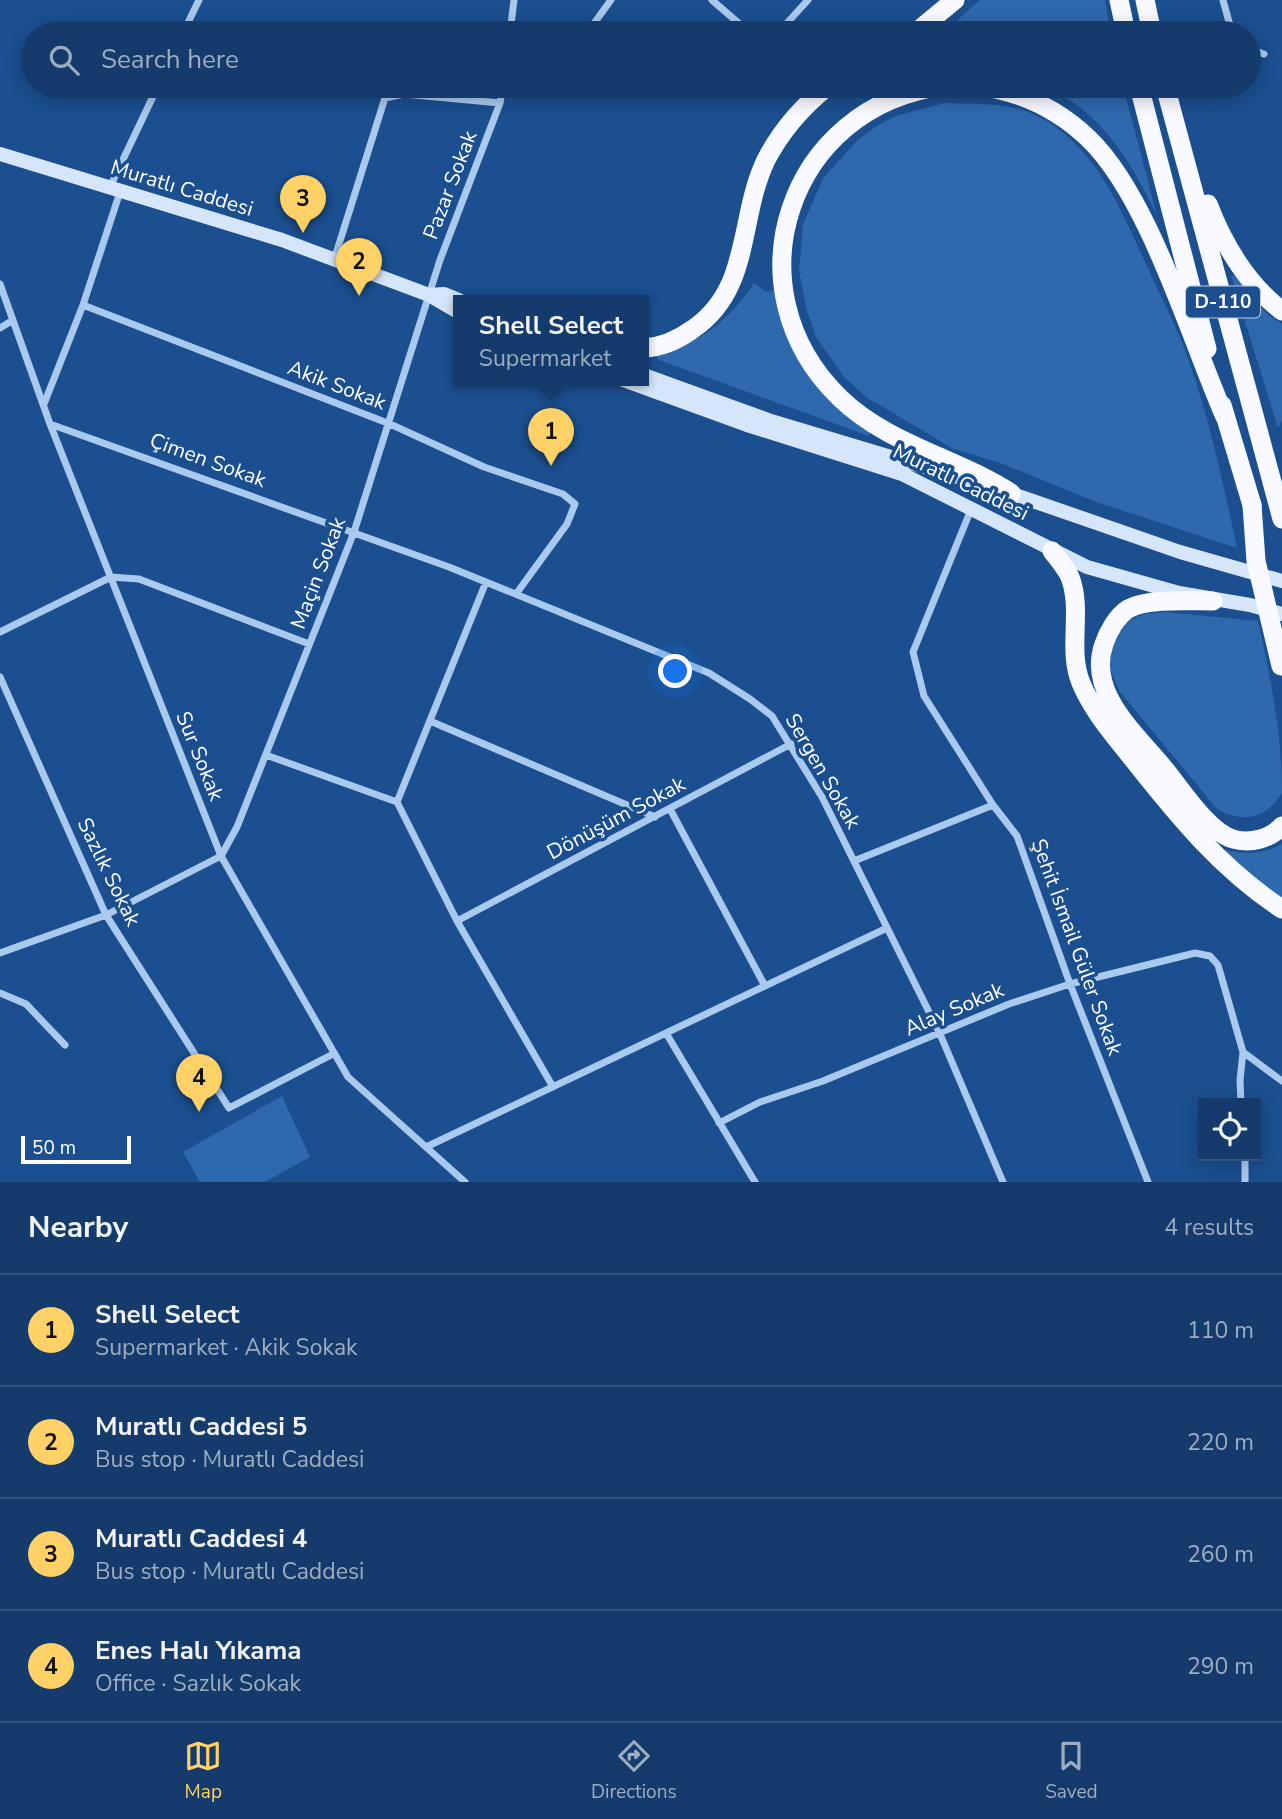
<!DOCTYPE html>
<meta charset="utf-8">
<style>
body{margin:0;font-family:"Nunito Sans",sans-serif;background:#214673;color:#f1f3f6}
.controls{position:absolute;right:21px;bottom:21px;display:grid;overflow:hidden;border-radius:0px;box-shadow:0 4px 18px #0003}
.controls button{width:63px;height:63px;display:grid;place-items:center;padding:0;border:0;border-bottom:2px solid #33557e;background:#143b6b;color:#f1f3f6;font:35px sans-serif}
.scale{position:absolute;left:21px;bottom:18px;width:110px;box-sizing:border-box;padding-left:7px;border:4px solid #fff;border-top:0;font-size:19px;line-height:24px;white-space:nowrap;color:#fff;-webkit-text-stroke:5px #1b4f8f;paint-order:stroke}
.you{position:absolute;left:676px;top:672px;width:24px;height:24px;margin:-18px;border:5px solid #fff;border-radius:50%;background:#1a73e8;box-shadow:0 0 0 10px #1a73e833}
.badge{display:grid;place-items:center;width:46px;height:46px;border-radius:50%;background:#ffd166;color:#111;font-size:23px;font-weight:700}
.pin{position:absolute;translate:-50% -58px;filter:drop-shadow(0 2px 4px #0008)}
.pin::after{content:'';position:absolute;top:37px;width:24px;height:21px;background:inherit;clip-path:polygon(0 0,100% 0,50% 100%)}
.popup{position:absolute;left:453px;top:295px;width:196px;height:91px;box-sizing:border-box;display:grid;place-content:center;border-radius:0px;background:#143b6b;filter:drop-shadow(0 2px 5px #0005);font-size:23px;white-space:nowrap;color:#9dadc1}
.popup b{font-size:26px;color:#f1f3f6}
.popup::after{content:'';position:absolute;left:50%;top:100%;margin-left:-14px;border:14px solid transparent;border-top-color:#143b6b}
.list{margin:0;padding:0;list-style:none}
h2{display:flex;justify-content:space-between;align-items:center;height:91px;margin:0;padding:0 28px;font-size:30px}
h2 small{font-size:23px;font-weight:400;color:#9dadc1}
.list li{display:grid;grid-template-columns:46px 1fr auto;gap:21px;align-items:center;box-sizing:border-box;height:112px;padding:0 28px;border-top:2px solid #33557e}
.list b{display:block;font-size:26px;white-space:nowrap}
.list p{margin:0;font-size:23px;white-space:nowrap;color:#9dadc1}
.list em{font-size:23px;font-style:normal;color:#9dadc1}
.icon{flex:none;width:38px;height:38px;fill:none;stroke:currentColor;stroke-width:2;stroke-linecap:round;stroke-linejoin:round}
.map{position:relative;flex:none;width:1282px;height:1182px;overflow:hidden}
.search{position:absolute;background:#143b6b;box-shadow:0 4px 18px #0003;left:21px;right:21px;top:21px;height:77px;display:flex;align-items:center;gap:18px;box-sizing:border-box;padding:0 24px;border-radius:38px;color:#9dadc1;font-size:26px}
.sheet{height:539px;background:#143b6b}
nav{display:flex;justify-content:space-around;align-items:center;box-sizing:border-box;height:98px;border-top:2px solid #33557e;background:#143b6b;font-size:19px;color:#9dadc1}
nav a{display:grid;justify-items:center;gap:4px}
nav .on{color:#ffd166}
.map>svg:first-child{display:block}
</style>
<div class="map">
<svg width="1282" height="1182" viewBox="0 0 1282 1182">
<rect width="100%" height="100%" fill="#1b4f8f"/>
<path fill="#2e69ad" d="M 980,0 L 1105,0 L 1111,33 L 943,33 Z
M 1044,86 L 1123,86 L 1157,216 C 1131,161 1102,112 1044,86 Z
M 944,103 C 972,104 1007,102 1033,114 C 1094,142 1120,207 1146,264 C 1161,298 1180,332 1191,367 C 1211,426 1224,487 1237,548 L 1096,502 L 1003,464 L 952,448 L 866,397 L 844,377 L 816,337 L 807,311 L 799,271 L 803,224 L 824,177 L 858,140 L 877,126 L 896,116 Z
M 1235,275 L 1267,314 L 1282,324 L 1282,420 L 1278,428 L 1231,276 Z
M 754,283 L 766,292 L 774,290 L 787,336 L 806,366 L 871,428 L 869,436 L 659,360 L 655,355 C 702,341 726,324 754,283 Z
M 1165,612 L 1258,621 C 1271,679 1282,733 1282,793 C 1265,820 1243,823 1217,809 L 1120,692 L 1111,671 L 1111,651 L 1127,621 L 1144,614 Z
M 1282,844 L 1282,902 L 1213,847 C 1238,854 1259,857 1282,844 Z
M 282,1096 L 310,1157 L 265,1182 L 200,1182 L 183,1152 Z"/>
<g fill="none" stroke-linecap="round" stroke-linejoin="round">
<path stroke="#a9c9ee" stroke-width="7" d="M 712,0 L 750,33
M 1223,0 L 1232,33
M 183,33 L 199,0
M 510,33 L 514,0
M 587,33 L 611,0
M 778,33 L 808,0
M 1249,49 L 1264,54
M 109,189 L 158,86
M 334,260 L 385,98 L 404,94 L 500,103
M 0,284 L 50,424 L 221,856 L 348,1077 L 465,1182
M 83,305 L 390,424 L 484,467 L 563,494 L 575,504 L 567,524 L 516,594
M 0,328 L 13,320
M 44,404 L 83,305 L 120,192
M 50,424 L 449,567 L 709,673 L 750,699 L 772,716 L 822,797 L 940,1034 L 1003,1182
M 972,507 L 913,652 L 924,696 L 993,805 L 1017,836 L 1070,984 L 1148,1182
M 486,582 L 397,802 L 457,921 L 553,1087
M 0,632 L 111,577 L 139,579 L 309,644
M 0,677 L 106,915 L 229,1108 L 333,1054
M 430,721 L 655,817
M 266,755 L 397,802
M 670,809 L 765,986
M 854,861 L 993,805
M 457,921 L 791,744
M 0,953 L 106,915 L 221,856 L 237,827 L 354,532 L 440,260 L 500,103 L 503,86
M 0,993 L 26,1004 L 65,1045
M 666,1033 L 755,1182
M 1241,1103 L 1240,1080 L 1243,1052
M 719,1123 L 760,1102 L 823,1081 L 1009,1004 L 1070,984 L 1195,953 L 1210,956 L 1218,965 L 1243,1052 L 1282,1081
M 426,1147 L 887,928
M 1245,1182 L 1245,1156"/>
<path stroke="#d6e6fa" stroke-width="14" d="M 0,154 L 282,240 L 429,295 L 458,312
M 430,295 L 444,294 L 459,300
M 644,375 L 771,421 L 984,485
M 623,380 L 747,425 L 902,474 L 1087,567 L 1179,593 L 1250,605 L 1282,614
M 1004,491 L 1180,552 L 1282,581"/>
<path stroke="#f8faff" stroke-width="19" d="M 1119,0 L 1126,33
M 1145,0 L 1152,33
M 915,33 L 955,0
M 944,86 C 788,105 727,289 840,398 C 887,444 957,458 1011,493
M 980,86 C 1021,92 1058,109 1089,139 C 1149,197 1190,337 1225,417
M 1139,86 L 1207,349
M 1165,86 L 1282,519
M 1208,204 C 1224,246 1246,283 1282,311
M 644,348 C 663,347 678,340 693,329 C 752,289 738,218 766,160 C 781,131 803,106 828,86
M 1222,405 L 1252,505
M 1052,551 C 1058,559 1066,568 1070,577 C 1083,611 1067,649 1081,683 C 1092,710 1114,735 1132,758 C 1177,815 1221,869 1282,909
M 1213,601 C 1191,601 1147,598 1128,609 C 1117,616 1108,632 1104,644 C 1087,692 1134,732 1163,767 C 1180,787 1207,831 1233,839 C 1250,844 1270,839 1282,826"/>
<path stroke="#f8faff" stroke-width="19" d="M 1252,505 L 1256,561 L 1281,666"/>
</g>
<g text-anchor="middle" dominant-baseline="central" stroke-width="7" stroke-linejoin="round" paint-order="stroke">
<rect fill="#1b4f8f" stroke="#bbcadd" stroke-width="2" x="1186" y="286.5" width="74" height="31" rx="5"/>
<g font-size="19" font-weight="bold" fill="#fff">
<text x="1223" y="302">D-110</text>
</g>
<g font-size="21" fill="#fff" stroke="#1b4f8f">
<text transform="translate(450 185) rotate(-69)">Pazar Sokak</text>
<text transform="translate(182 188) rotate(17)">Muratlı Caddesi</text>
<text transform="translate(337 385) rotate(21)">Akik Sokak</text>
<text transform="translate(208 460) rotate(20)">Çimen Sokak</text>
<text transform="translate(961 482) rotate(26)">Muratlı Caddesi</text>
<text transform="translate(318 573) rotate(-69)">Maçin Sokak</text>
<text transform="translate(200 756) rotate(68)">Sur Sokak</text>
<text transform="translate(823 771) rotate(60)">Sergen Sokak</text>
<text transform="translate(616 818) rotate(-28)">Dönüşüm Sokak</text>
<text transform="translate(109 872) rotate(64)">Sazlık Sokak</text>
<text transform="translate(1077 947) rotate(70)">Şehit İsmail Güler Sokak</text>
<text transform="translate(954 1009) rotate(-23)">Alay Sokak</text>
</g>
</g>
</svg>
<div class="controls">
<button><svg class="icon" aria-label="locate" viewBox="0 0 24 24"><circle cx="12" cy="12" r="6"/><path d="M12 2v4M12 18v4M2 12h4M18 12h4"/></svg></button>
</div>
<div class="scale">50 m</div>
<div class="you"></div>
<div class="pin badge" style="left:551px;top:466px">1</div>
<div class="popup"><b>Shell Select</b>Supermarket</div>
<div class="pin badge" style="left:359px;top:296px">2</div>
<div class="pin badge" style="left:303px;top:233px">3</div>
<div class="pin badge" style="left:199px;top:1112px">4</div>
<div class="search"><svg class="icon" aria-label="search" viewBox="0 0 24 24"><circle cx="10" cy="10" r="6"/><path d="M15 15l6 6"/></svg>Search here</div>
</div>
<section class="sheet">
<h2>Nearby<small>4 results</small></h2>
<ul class="list">
<li><span class="badge">1</span><div><b>Shell Select</b><p>Supermarket · Akik Sokak</p></div><em>110 m</em></li>
<li><span class="badge">2</span><div><b>Muratlı Caddesi 5</b><p>Bus stop · Muratlı Caddesi</p></div><em>220 m</em></li>
<li><span class="badge">3</span><div><b>Muratlı Caddesi 4</b><p>Bus stop · Muratlı Caddesi</p></div><em>260 m</em></li>
<li><span class="badge">4</span><div><b>Enes Halı Yıkama</b><p>Office · Sazlık Sokak</p></div><em>290 m</em></li>
</ul>
</section>
<nav>
<a class="on"><svg class="icon" aria-label="map" viewBox="0 0 24 24"><path d="M3 6l6-2 6 2 6-2v14l-6 2-6-2-6 2zM9 4v14M15 6v14"/></svg>Map</a>
<a><svg class="icon" aria-label="directions" viewBox="0 0 24 24"><path d="M12 3l9 9-9 9-9-9zM9 14v-3h6M13 9l2 2-2 2"/></svg>Directions</a>
<a><svg class="icon" aria-label="saved" viewBox="0 0 24 24"><path d="M7 4h10v16l-5-4-5 4z"/></svg>Saved</a>
</nav>
